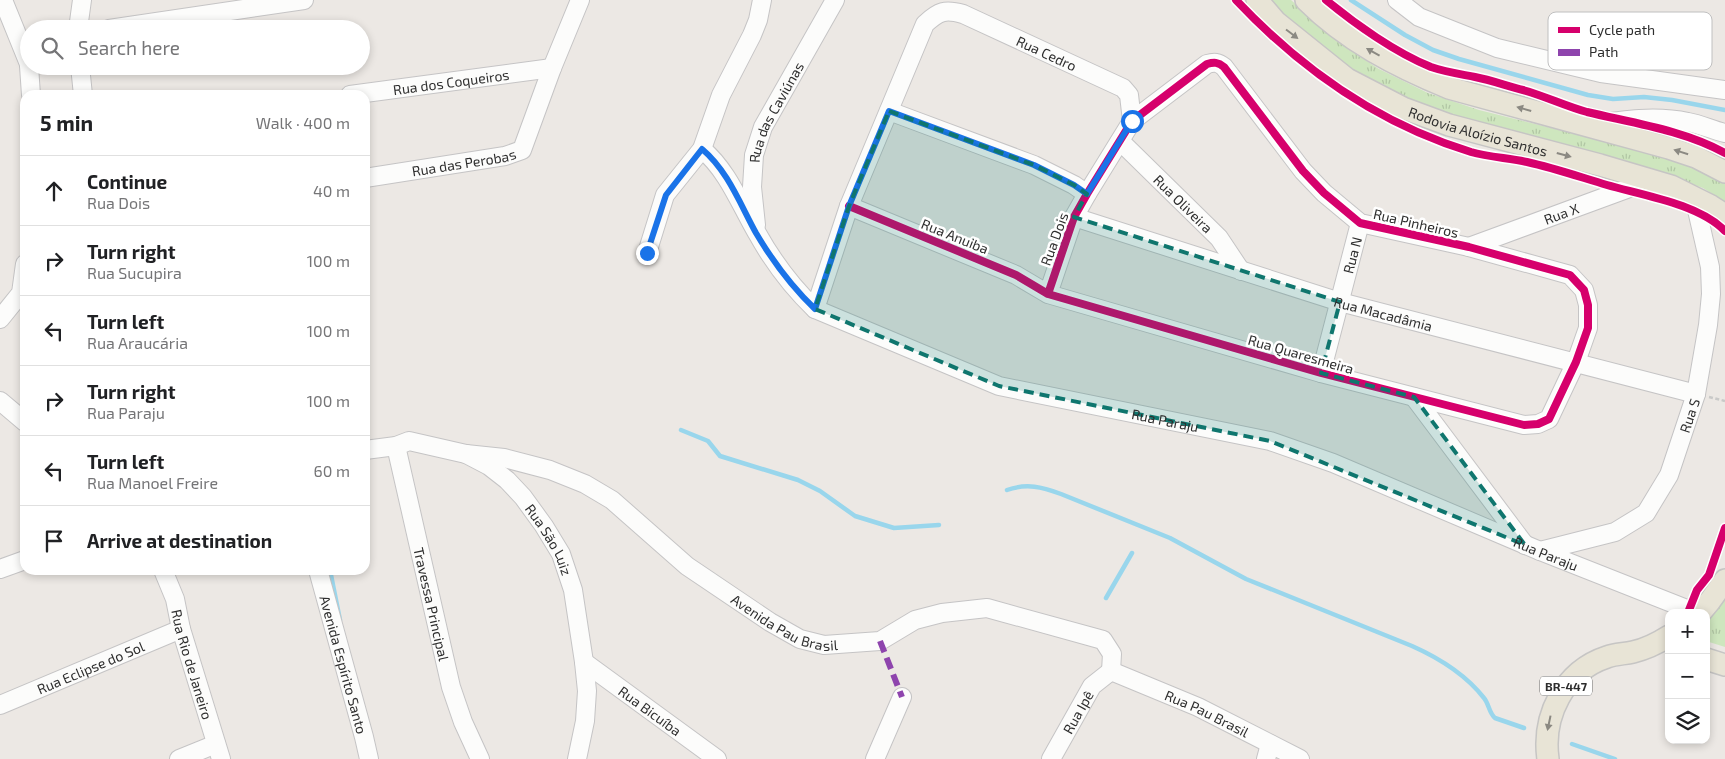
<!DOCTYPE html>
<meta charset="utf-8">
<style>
body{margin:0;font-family:"Exo 2",sans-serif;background:#f2f2f2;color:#202124}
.controls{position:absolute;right:15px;bottom:15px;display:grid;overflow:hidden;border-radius:10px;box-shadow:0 2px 8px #0003}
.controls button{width:45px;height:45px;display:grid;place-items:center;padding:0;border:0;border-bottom:1px solid #e0e0e0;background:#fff;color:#202124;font:25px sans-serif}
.stop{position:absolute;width:15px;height:15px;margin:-11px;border:4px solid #1a73e8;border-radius:50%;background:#fff}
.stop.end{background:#1a73e8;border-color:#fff;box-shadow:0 1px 5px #0008}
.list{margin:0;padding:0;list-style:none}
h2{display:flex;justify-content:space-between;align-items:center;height:65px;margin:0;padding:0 20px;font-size:21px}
h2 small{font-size:16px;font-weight:400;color:#757577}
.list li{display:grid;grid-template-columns:32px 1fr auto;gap:15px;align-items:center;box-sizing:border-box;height:70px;padding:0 20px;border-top:1px solid #e0e0e0}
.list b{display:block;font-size:19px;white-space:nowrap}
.list p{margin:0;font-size:16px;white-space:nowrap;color:#757577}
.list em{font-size:16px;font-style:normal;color:#757577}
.icon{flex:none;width:28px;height:28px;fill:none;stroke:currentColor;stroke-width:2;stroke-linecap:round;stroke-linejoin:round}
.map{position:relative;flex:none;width:1725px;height:759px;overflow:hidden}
.search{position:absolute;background:#fff;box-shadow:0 2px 8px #0003;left:20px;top:20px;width:350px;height:55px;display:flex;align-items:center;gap:12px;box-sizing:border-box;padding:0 18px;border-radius:28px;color:#757577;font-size:19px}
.panel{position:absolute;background:#fff;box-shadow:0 2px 8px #0003;left:20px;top:90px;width:350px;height:485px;border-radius:15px}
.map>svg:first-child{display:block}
</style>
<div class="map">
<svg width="1725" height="759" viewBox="0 0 1725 759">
<defs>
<pattern id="grass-tufts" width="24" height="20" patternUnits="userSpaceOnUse" patternTransform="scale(1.25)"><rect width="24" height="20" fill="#cee6be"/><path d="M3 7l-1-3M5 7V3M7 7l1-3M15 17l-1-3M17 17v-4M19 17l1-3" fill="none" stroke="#b1c6a4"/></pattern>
</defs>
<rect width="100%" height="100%" fill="#ece8e4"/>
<path fill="url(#grass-tufts)" d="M 1265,0 L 1291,0 L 1333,38 L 1356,54 L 1379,69 L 1428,93 L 1479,110 L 1672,158 L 1725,181 L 1725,202 L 1703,188 L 1667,175 L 1448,119 L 1346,69 Z
M 1725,598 L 1725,647 L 1706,641 L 1706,620 Z"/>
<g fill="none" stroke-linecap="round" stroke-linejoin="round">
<path stroke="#99d6ec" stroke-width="4.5" d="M 1351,0 L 1405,35 L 1433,50 L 1459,59 L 1588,95 L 1613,99 L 1644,97 L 1672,100 L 1725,110
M 681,430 L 708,441 L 720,456 L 798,480 L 820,491 L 855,516 L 894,528 L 939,525
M 1007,490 C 1027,483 1042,487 1061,494 L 1170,538 L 1246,579 L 1412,646 C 1439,658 1466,675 1484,698 C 1489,704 1489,713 1495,718 L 1524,728
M 330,570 L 340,620
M 1106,598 L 1132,553
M 1572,744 L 1615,759"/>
<defs>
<g id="minor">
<path d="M 3,0 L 29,64"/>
<path d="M 1397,0 L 1419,17 L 1497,48 L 1601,73 L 1725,90"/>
<path d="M 78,29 L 82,0"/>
<path d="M 109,29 L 304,0"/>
<path d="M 29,66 L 31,95"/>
<path d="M 80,66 L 83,95"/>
<path id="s1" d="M 350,95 L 552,68"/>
<path d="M 889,111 L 1034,165 L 1074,185 L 1087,194"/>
<path d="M 1590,125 C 1623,120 1655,115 1688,122 C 1700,124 1713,130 1725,133"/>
<path id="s2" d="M 1120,141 L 1219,238 L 1241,271"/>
<path id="s3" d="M 702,149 C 728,171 740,204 757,233 C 772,260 792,287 815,309 L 999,386 L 1270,441 L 1333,463 L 1540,551 L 1697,613"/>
<path id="s4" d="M 365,178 L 505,156 L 522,150 L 552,68 L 580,0"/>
<path d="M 849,206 L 1016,275 L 1048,294 L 1321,373 L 1524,425 L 1538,424 L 1549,419 L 1576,362 L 1588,328 L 1588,305 L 1584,290 L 1570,275 L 1469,247 L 1360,223 L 1324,193 L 1303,171 L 1224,67 C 1218,62 1214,62 1207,64 L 1132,121 L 1087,194 L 1074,217 L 1048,294"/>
<path id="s5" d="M 1074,217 L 1340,302 L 1696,394"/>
<path id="s6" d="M 756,225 L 752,187 L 754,155 L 763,127 L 835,0"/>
<path id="s7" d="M 1469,247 L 1651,180"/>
<path d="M 647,253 L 665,195 L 702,149 L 721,95 L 752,35 L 758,20 L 762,0"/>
<path id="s8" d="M 815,309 L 849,206 L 925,24 C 939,11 945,9 963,14 L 1123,88 L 1129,95 L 1132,121"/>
<path d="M 0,319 L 21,293 L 25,264"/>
<path id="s9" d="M 1321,373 L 1360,223"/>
<path d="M 1414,397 L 1525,545"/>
<path d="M 0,401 L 25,422"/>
<path id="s10" d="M 396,446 L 451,687 L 463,722 L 480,759"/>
<path id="s11" d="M 365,450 L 396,446 L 409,441 L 466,454 L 489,466 L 507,480 L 523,497 L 544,526 L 561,554 L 573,590 L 584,662 L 587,691 L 585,721 L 577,759"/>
<path id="s12" d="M 466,454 L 504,458 L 550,470 L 585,484 L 612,500 L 687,566 L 770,622 L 800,639 L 824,645 L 880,641 L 915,620 L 942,613 L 987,608 L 1103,640 L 1112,654 L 1111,671"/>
<path id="s13" d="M 1540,551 L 1615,532 L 1646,513 L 1669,475 L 1696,394 L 1708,325 L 1711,294 L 1710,267 L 1694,197"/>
<path d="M 0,569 L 25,560"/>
<path id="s14" d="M 163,570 L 175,599 L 181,629 L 221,759"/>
<path id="s15" d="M 318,570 L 364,737 L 369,759"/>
<path id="s16" d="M 584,662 L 717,759"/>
<path id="s17" d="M 1111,671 L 1198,707 L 1300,759"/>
<path id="s18" d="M 0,705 L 181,629"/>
<path d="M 179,759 L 216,744"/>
<path d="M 875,759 L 902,697"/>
<path id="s19" d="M 1051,759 L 1092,686 L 1111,671"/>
<path d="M 1266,759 L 1270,744"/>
</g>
<g id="major">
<path id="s20" d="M 1257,0 L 1276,22 L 1347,79 L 1403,108 L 1449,125 L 1600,165 L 1671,186 L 1711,206 L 1725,215"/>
<path d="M 1306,0 C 1347,41 1396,66 1449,88 L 1669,148 L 1696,157 L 1725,172"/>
<path d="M 1700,613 L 1710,601 L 1725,580"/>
<path d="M 1706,659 L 1725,665"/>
<path d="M 1548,759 C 1542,716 1564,671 1607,657 C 1615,654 1624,654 1633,652 C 1646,649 1658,643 1669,636"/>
</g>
</defs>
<use href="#minor" stroke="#c5c4c5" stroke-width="20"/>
<use href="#major" stroke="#c6c5c4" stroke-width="24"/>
<path stroke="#c9c9c8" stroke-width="2.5" stroke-dasharray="4 2.5" stroke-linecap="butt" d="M 1709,397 L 1725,401"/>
<use href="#minor" stroke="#fcfcfb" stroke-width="18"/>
<use href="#major" stroke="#e8e4d6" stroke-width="21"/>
<path stroke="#8e44ad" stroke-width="6" stroke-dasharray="12 6" stroke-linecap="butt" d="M 880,641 L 902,697"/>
<defs>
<path id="cycleway" d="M 1236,0 C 1301,69 1379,124 1471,152 C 1489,157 1508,158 1527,162 C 1554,168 1580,177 1607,185 C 1642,195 1699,204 1725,231
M 1326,0 C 1355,24 1396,53 1431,67 C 1446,72 1460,74 1475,77 C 1491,80 1507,86 1523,90 C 1545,96 1565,106 1587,112 C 1633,123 1683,130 1725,153
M 849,206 L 1016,275 L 1048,294 L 1321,373 L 1524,425 L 1538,424 L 1549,419 L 1576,362 L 1588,328 L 1588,305 L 1584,290 L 1570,275 L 1469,247 L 1360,223 L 1324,193 L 1303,171 L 1224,67 C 1218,62 1214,62 1207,64 L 1132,121 L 1087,194 L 1074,217 L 1048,294
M 1689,610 L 1697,590 L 1709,575 L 1725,528"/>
</defs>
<use href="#cycleway" stroke="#fff" stroke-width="11"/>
<use href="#cycleway" stroke="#d6006c" stroke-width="8"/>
</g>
<defs><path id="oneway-solid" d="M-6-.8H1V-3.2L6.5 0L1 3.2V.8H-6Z" transform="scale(1.25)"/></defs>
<g fill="#8b8982">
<use href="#oneway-solid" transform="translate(1292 34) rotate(37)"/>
<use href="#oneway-solid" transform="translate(1373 52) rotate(-151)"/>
<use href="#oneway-solid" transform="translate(1524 109) rotate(-164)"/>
<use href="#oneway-solid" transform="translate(1681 152) rotate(-162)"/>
<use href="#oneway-solid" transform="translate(1564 155) rotate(15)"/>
<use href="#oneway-solid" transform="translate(1549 723) rotate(102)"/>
</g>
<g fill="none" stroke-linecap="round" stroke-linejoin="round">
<path stroke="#1a73e8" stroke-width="6" d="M 647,253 L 666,195 L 702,149 C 728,171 740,204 756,233 C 772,260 792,287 815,309 L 849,206 L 889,111 L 1034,165 L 1074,185 L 1087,194 L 1132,121"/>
</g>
<path fill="#0f766e" fill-opacity="0.2" stroke="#0f766e" stroke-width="4" stroke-dasharray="10 6" stroke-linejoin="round" d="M 889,111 L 1034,165 L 1074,185 L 1087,194 L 1074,217 L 1340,302 L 1321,373 L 1414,397 L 1525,545 L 1270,441 L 999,386 L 815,309 L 849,206 Z"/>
<g text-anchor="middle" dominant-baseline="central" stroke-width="5" stroke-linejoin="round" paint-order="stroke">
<rect fill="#fff" stroke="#6d6d6d" stroke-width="1" x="1540" y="676.5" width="52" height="19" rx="4"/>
<g font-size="12" font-weight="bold" fill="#2e2e2e">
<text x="1566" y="686">BR-447</text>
</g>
<g font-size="14" fill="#2e2e2e" stroke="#fff">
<text stroke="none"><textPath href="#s8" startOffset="440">Rua Cedro</textPath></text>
<text stroke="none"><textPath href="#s1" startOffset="102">Rua dos Coqueiros</textPath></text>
<text stroke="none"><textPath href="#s6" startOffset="118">Rua das Caviúnas</textPath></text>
<text stroke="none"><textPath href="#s20" startOffset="262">Rodovia Aloízio Santos</textPath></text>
<text stroke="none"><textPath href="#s4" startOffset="100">Rua das Perobas</textPath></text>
<text stroke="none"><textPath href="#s2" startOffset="89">Rua Oliveira</textPath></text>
<text stroke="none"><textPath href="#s7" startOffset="98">Rua X</textPath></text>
<text transform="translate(1416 223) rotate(13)">Rua Pinheiros</text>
<text transform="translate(955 236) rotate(22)">Rua Anuiba</text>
<text transform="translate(1054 239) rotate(-70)">Rua Dois</text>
<text stroke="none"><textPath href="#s9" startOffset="122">Rua N</textPath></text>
<text stroke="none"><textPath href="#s5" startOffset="324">Rua Macadâmia</textPath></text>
<text transform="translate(1301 354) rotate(16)">Rua Quaresmeira</text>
<text stroke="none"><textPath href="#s13" startOffset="221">Rua S</textPath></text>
<text stroke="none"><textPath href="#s3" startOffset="566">Rua Paraju</textPath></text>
<text stroke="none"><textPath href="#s11" startOffset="226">Rua São Luiz</textPath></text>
<text stroke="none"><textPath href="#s3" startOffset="971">Rua Paraju</textPath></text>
<text stroke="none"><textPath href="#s10" startOffset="162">Travessa Principal</textPath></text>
<text stroke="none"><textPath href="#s12" startOffset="369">Avenida Pau Brasil</textPath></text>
<text stroke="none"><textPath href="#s14" startOffset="99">Rua Rio de Janeiro</textPath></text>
<text stroke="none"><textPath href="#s15" startOffset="98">Avenida Espírito Santo</textPath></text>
<text stroke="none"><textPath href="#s18" startOffset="98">Rua Eclipse do Sol</textPath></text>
<text stroke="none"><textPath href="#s16" startOffset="82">Rua Bicuíba</textPath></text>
<text stroke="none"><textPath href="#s19" startOffset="54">Rua Ipê</textPath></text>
<text stroke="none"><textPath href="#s17" startOffset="105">Rua Pau Brasil</textPath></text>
</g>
</g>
<rect x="1548" y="12" width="164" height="58" rx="8" fill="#fff" stroke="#c0c0c0" stroke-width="1"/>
<rect x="1558" y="27" width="22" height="6" fill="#d6006c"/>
<rect x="1558" y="49" width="22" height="7" fill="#8e44ad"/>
<g font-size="14" fill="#2e2e2e">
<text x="1589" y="35">Cycle path</text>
<text x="1589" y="57">Path</text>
</g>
</svg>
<div class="controls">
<button>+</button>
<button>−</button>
<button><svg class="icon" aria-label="layers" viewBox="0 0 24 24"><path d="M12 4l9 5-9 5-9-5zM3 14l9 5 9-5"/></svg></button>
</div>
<div class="stop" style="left:1132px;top:121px"></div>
<div class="stop end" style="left:647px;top:253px"></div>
<div class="search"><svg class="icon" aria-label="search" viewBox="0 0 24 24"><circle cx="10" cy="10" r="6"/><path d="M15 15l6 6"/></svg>Search here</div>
<section class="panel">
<h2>5 min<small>Walk · 400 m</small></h2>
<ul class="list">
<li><svg class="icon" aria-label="ahead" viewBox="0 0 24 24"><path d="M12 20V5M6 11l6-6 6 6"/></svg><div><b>Continue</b><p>Rua Dois</p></div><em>40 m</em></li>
<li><svg class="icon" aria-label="right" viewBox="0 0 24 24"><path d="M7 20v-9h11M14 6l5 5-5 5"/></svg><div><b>Turn right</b><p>Rua Sucupira</p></div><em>100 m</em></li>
<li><svg class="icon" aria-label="left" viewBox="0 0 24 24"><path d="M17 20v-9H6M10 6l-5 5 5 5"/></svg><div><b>Turn left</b><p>Rua Araucária</p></div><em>100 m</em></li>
<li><svg class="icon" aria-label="right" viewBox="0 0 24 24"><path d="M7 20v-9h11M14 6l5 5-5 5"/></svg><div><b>Turn right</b><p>Rua Paraju</p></div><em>100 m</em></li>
<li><svg class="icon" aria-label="left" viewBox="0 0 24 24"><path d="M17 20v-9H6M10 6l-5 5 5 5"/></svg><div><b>Turn left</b><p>Rua Manoel Freire</p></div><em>60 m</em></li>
<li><svg class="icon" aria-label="arrive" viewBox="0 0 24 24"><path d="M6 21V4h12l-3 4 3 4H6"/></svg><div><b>Arrive at destination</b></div></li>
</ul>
</section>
</div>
